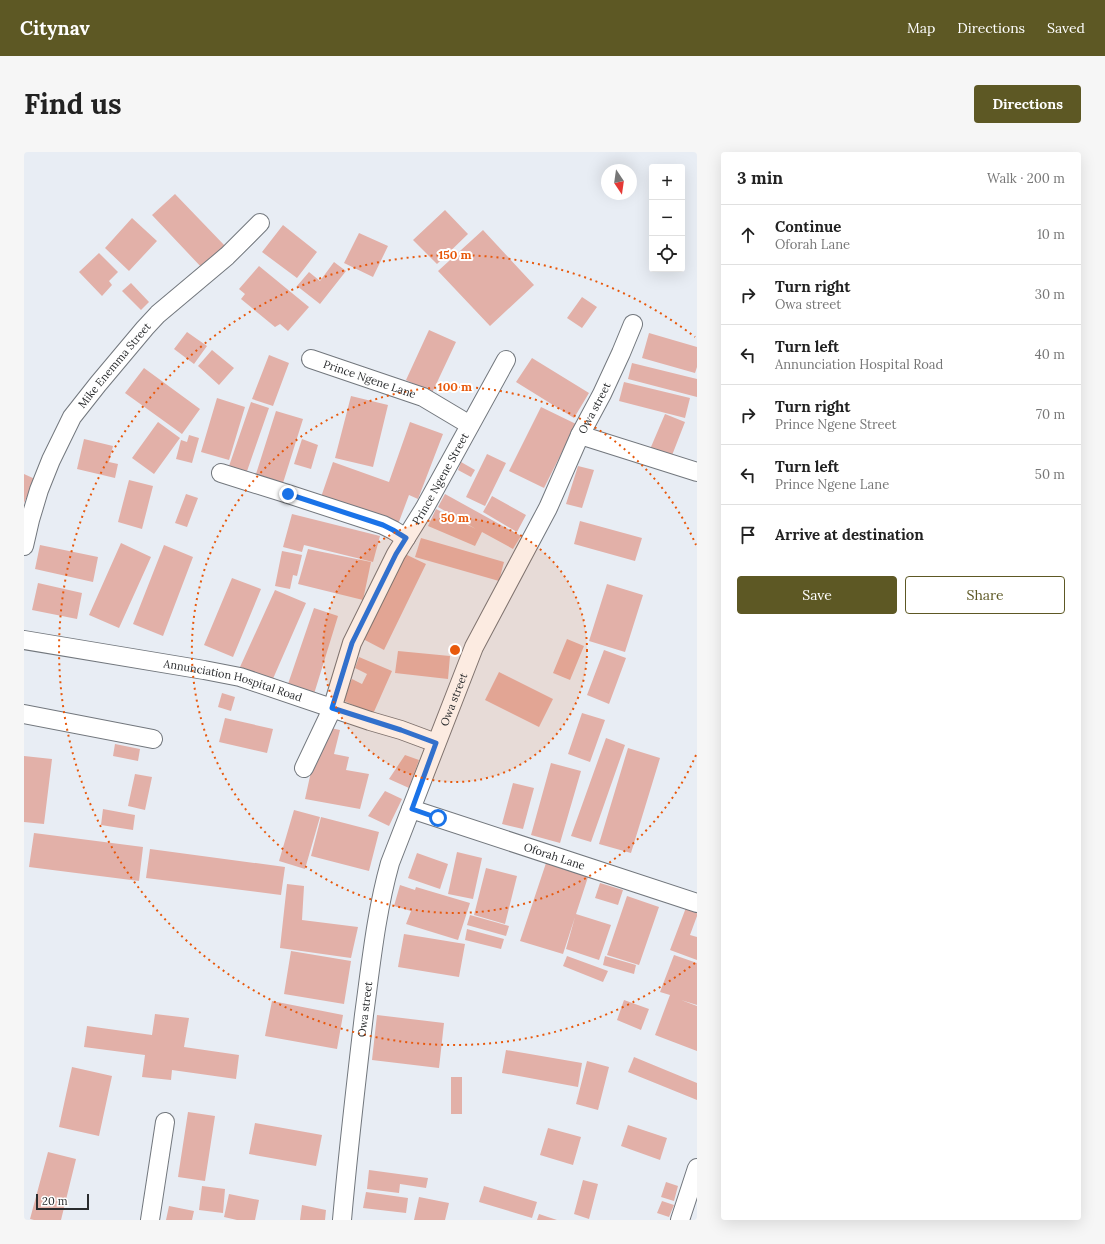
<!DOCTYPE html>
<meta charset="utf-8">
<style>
body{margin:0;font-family:Lora,serif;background:#f6f6f6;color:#222}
.controls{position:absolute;right:12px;top:12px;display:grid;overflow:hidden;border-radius:4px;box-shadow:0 4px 16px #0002}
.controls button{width:36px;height:36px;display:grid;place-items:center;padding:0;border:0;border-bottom:1px solid #e0e0e0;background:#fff;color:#222;font:20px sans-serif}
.compass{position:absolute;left:577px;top:12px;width:36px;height:36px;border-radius:50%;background:#fff;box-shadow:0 4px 16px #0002;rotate:167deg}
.scale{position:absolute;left:12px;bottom:10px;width:53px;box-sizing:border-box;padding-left:4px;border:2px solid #2a2c2e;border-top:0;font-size:11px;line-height:14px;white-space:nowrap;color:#2a2c2e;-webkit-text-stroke:3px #fff;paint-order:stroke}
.stop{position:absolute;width:12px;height:12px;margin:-9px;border:3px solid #1a73e8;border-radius:50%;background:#fff}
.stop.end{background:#1a73e8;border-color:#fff;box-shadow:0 1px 4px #0008}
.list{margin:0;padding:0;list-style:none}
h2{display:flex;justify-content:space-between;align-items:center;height:52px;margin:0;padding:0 16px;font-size:17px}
h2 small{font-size:13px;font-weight:400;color:#767676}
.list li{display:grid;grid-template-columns:26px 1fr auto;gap:12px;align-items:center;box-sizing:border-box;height:60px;padding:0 16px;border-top:1px solid #e0e0e0}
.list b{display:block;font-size:15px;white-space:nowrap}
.list p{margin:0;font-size:13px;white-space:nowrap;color:#767676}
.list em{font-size:13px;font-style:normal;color:#767676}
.actions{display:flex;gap:8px;padding:12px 16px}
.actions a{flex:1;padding:9px 0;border:1px solid #5d5824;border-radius:4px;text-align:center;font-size:14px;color:#5d5824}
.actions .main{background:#5d5824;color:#fff}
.icon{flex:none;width:22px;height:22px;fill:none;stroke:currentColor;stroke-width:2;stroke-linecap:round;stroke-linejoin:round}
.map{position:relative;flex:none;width:673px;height:1068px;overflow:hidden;border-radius:4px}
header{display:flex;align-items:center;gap:24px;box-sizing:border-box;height:56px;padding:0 20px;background:#5d5824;color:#fff}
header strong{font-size:19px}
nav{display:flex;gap:22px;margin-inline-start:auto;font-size:14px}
.intro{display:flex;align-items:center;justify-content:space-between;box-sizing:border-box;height:96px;padding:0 24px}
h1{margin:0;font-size:28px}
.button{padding:10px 18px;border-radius:4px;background:#5d5824;color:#fff;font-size:14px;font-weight:700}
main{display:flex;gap:24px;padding:0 24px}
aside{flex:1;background:#fff;border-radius:4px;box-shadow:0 4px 16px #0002}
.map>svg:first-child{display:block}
</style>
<header>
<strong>Citynav</strong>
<nav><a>Map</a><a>Directions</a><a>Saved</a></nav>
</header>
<div class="intro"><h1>Find us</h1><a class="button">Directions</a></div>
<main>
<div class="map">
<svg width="673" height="1068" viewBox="0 0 673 1068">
<rect width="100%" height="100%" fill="#e8edf4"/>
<path fill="#e2b0a8" d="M 151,42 L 202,95 L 179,117 L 128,63 Z
M 421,58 L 444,82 L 413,112 L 389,88 Z
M 108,66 L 133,89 L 105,119 L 81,96 Z
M 259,73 L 293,100 L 273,126 L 238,100 Z
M 459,78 L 510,133 L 466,174 L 414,119 Z
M 335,81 L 364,94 L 349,125 L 320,111 Z
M 75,101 L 94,120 L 85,129 L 88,133 L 78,144 L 55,120 Z
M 310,110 L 322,119 L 296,152 L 273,134 L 285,120 L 296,129 Z
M 235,114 L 285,155 L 264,179 L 256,172 L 251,175 L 217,147 L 221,142 L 215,137 Z
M 107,131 L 125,150 L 117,158 L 98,139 Z
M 558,145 L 573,155 L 558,176 L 543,166 Z
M 405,178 L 432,190 L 408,241 L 382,228 Z
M 163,180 L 183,194 L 170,212 L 150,197 Z
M 625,181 L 673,195 L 673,215 L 671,221 L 618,206 Z
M 188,198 L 210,216 L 195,233 L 174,214 Z
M 245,203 L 265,211 L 249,254 L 228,247 Z
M 508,206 L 565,241 L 550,266 L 492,230 Z
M 608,211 L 673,227 L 673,245 L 604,227 Z
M 120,216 L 176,257 L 158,282 L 101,241 Z
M 600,230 L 666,246 L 661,266 L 595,249 Z
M 327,244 L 364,253 L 349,315 L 311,306 Z
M 193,246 L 221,255 L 205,308 L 177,300 Z
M 227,250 L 245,256 L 222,322 L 204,317 Z
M 517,255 L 552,272 L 520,336 L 485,319 Z
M 252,259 L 279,267 L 259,331 L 232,322 Z
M 641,262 L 661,270 L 645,311 L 624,302 Z
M 134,270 L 156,286 L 130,322 L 108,306 Z
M 386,270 L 419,282 L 394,347 L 385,343 L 373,375 L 296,348 L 309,310 L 365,330 Z
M 165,283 L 175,286 L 168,311 L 152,307 L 157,288 L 163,290 Z
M 60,287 L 89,294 L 85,310 L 94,312 L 91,326 L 53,317 Z
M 278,287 L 294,293 L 287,317 L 270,312 Z
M 463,302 L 482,311 L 461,354 L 442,345 Z
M 437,310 L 451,318 L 447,325 L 434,318 Z
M 554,314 L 570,318 L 558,356 L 542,352 Z
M 0,322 L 11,327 L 0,351 Z
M 105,328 L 129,334 L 118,377 L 94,370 Z
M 162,342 L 174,346 L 163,375 L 151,371 Z
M 421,342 L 497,384 L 489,397 L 458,380 L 451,394 L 404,374 L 412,357 L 452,377 L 414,355 Z
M 468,344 L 502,363 L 493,380 L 459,360 Z
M 268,362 L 356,384 L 349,410 L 280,393 L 278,400 L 259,395 Z
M 556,369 L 618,386 L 611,409 L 550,392 Z
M 397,386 L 480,410 L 475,429 L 391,405 Z
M 97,391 L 127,405 L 95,476 L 65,463 Z
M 16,393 L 74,405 L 69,430 L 11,417 Z
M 140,393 L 169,405 L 139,484 L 109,472 Z
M 284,397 L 347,410 L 339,448 L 274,432 Z
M 258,399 L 278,403 L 273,424 L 269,423 L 266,437 L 251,434 Z
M 381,402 L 402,412 L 360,498 L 339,487 Z
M 208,426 L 237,437 L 209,505 L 180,493 Z
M 14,431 L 58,441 L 53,467 L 8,458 Z
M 583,432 L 619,443 L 601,500 L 565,489 Z
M 251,438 L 282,451 L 248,529 L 216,515 Z
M 290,456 L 314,464 L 290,542 L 264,532 Z
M 543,487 L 560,494 L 546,528 L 529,521 Z
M 580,498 L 602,506 L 585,552 L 563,543 Z
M 374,499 L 426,504 L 424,527 L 371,521 Z
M 335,505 L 368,519 L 349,562 L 318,548 L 328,527 L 338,532 L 343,522 L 331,516 Z
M 475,520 L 529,547 L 515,575 L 461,548 Z
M 198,541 L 211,545 L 207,559 L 194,555 Z
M 558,561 L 581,568 L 566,610 L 544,602 Z
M 201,566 L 249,577 L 243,601 L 195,590 Z
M 297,574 L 316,578 L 310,602 L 325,605 L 322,618 L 345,622 L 336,657 L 281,647 Z
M 582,586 L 601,593 L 567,690 L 547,684 Z
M 91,592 L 116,597 L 114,609 L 89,604 Z
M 604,596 L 636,606 L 607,701 L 575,692 Z
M 381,603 L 395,608 L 385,636 L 365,627 Z
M 0,604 L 28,607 L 20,672 L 0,670 Z
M 527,611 L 557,619 L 536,691 L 507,683 Z
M 111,622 L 128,625 L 121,658 L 104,654 Z
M 489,631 L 510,636 L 499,677 L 478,672 Z
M 361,639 L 378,647 L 365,674 L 344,664 Z
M 79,657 L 111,663 L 109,678 L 77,673 Z
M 270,658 L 296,665 L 281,717 L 255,709 Z
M 297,665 L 355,680 L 345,719 L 287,704 Z
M 10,681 L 119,695 L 115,729 L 5,715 Z
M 126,697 L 261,715 L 257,743 L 122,726 Z
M 433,700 L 458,706 L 449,747 L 424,742 Z
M 393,701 L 424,712 L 416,737 L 384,726 Z
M 522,711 L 564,725 L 552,762 L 587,773 L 575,808 L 542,797 L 551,765 L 539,802 L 496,789 Z
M 462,716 L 493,724 L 481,772 L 450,763 Z
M 576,731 L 599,738 L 594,753 L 571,746 Z
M 263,732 L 280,734 L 278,768 L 334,775 L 327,806 L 256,796 Z
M 376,733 L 391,738 L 392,735 L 446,751 L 434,788 L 382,772 L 387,759 L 370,754 Z
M 603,744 L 635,755 L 615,813 L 583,803 Z
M 663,753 L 673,757 L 673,764 L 666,783 L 673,785 L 673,808 L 646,798 Z
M 446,763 L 485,774 L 482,784 L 443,773 Z
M 443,777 L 480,787 L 477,797 L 441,788 Z
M 380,782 L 441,792 L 435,825 L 374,815 Z
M 267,799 L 327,809 L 320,852 L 260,842 Z
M 650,803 L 673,811 L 673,853 L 657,848 L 673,854 L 673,899 L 631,883 L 646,843 L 636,840 Z
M 543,804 L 584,819 L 579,830 L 539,814 Z
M 581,804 L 612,813 L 610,822 L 579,813 Z
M 600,848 L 625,857 L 617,878 L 593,868 Z
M 248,849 L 319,863 L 313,897 L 241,884 Z
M 131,862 L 165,866 L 160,895 L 215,903 L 212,927 L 148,918 L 147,928 L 118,925 L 121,903 L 60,895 L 63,874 L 128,883 Z
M 353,863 L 420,871 L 415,916 L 348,908 Z
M 482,898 L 558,911 L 554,935 L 478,921 Z
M 610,905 L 673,931 L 673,948 L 604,920 Z
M 563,909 L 585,915 L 574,958 L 552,952 Z
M 48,915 L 88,924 L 75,984 L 35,975 Z
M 427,925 L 438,925 L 438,962 L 427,962 Z
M 164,960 L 191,964 L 181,1029 L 154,1025 Z
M 231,971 L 298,983 L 292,1014 L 225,1002 Z
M 604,973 L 643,986 L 636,1008 L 597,994 Z
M 524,976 L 557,985 L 549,1013 L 516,1003 Z
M 24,1000 L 52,1007 L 37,1068 L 10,1068 L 6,1067 Z
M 345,1018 L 404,1026 L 402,1036 L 376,1032 L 375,1041 L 343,1037 Z
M 559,1028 L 574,1032 L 565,1067 L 550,1062 Z
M 642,1030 L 654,1034 L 650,1049 L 637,1045 Z
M 178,1034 L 201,1037 L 199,1061 L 175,1058 Z
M 460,1034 L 513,1050 L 508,1066 L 455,1050 Z
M 342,1040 L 384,1046 L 382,1061 L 339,1056 Z
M 205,1042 L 235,1048 L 231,1068 L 213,1068 L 200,1065 Z
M 395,1045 L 425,1051 L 421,1068 L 390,1068 Z
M 638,1049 L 650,1053 L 645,1065 L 633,1061 Z
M 278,1053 L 302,1058 L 301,1068 L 276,1068 Z
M 145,1054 L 170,1059 L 168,1068 L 142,1068 Z
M 515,1062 L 533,1068 L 513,1068 Z"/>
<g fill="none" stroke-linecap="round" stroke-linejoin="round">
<defs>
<g id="street">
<path id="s1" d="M 287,207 L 399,245 L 446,273"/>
<path d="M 556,283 L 673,320"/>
<path d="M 197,321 L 264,342 L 359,373 L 369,378 L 382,386"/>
<path id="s2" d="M 0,394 L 6,368 L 15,338 L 27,308 L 48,265 L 74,232 L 121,176 L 134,162 L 203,104 L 236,71"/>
<path id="s3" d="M 0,488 L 180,518 L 216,525 L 346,569 L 377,578 L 412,591"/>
<path d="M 0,562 L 129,587"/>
<path id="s4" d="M 280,616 L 308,557 L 328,491 L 372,402 L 400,357 L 482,208"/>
<path id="s5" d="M 387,657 L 673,751"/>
<path d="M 126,1068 L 141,970"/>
<path id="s6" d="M 318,1068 C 324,1000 332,931 340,863 C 347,812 352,761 366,711 L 450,495 L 524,356 L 556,283 L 578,242 L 597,201 L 609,172"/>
<path d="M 656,1068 L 673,1016"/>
</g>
</defs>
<use href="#street" stroke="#72777d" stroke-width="20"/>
<use href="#street" stroke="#fff" stroke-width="18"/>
</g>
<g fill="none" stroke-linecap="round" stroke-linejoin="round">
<path stroke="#1a73e8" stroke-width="5" d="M 264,342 L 359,373 L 369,378 L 382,386 L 372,402 L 328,491 L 308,556 L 377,578 L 412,591 L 388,657 L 414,666"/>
</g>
<circle cx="431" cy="498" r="132" fill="#e8590c" fill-opacity=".12"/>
<g fill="none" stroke="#e8590c" stroke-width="2" stroke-dasharray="2 4">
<circle cx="431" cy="498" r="132"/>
<path d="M672 603A263 263 0 1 1 672 393"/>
<path d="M671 811A395 395 0 1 1 671 185"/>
</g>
<g text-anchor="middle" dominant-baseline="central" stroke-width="4" stroke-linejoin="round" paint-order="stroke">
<g font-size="11" fill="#2a2c2e" stroke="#fff">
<text stroke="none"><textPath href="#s2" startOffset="205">Mike Enemma Street</textPath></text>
<text stroke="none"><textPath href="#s1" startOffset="62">Prince Ngene Lane</textPath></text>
<text stroke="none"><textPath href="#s6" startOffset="860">Owa street</textPath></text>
<text stroke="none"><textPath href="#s4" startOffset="321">Prince Ngene Street</textPath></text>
<text stroke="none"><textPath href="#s3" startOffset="213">Annunciation Hospital Road</textPath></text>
<text stroke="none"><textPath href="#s6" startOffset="536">Owa street</textPath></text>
<text stroke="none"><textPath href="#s5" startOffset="151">Oforah Lane</textPath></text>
<text stroke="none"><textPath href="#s6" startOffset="212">Owa street</textPath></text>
</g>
</g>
<circle cx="431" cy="498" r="6" fill="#e8590c" stroke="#fff" stroke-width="2"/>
<g font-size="12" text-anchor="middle" font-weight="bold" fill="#e8590c" stroke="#fff" stroke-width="4" stroke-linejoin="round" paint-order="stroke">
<text x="431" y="107">150 m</text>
<text x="431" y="239">100 m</text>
<text x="431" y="370">50 m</text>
</g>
</svg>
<div class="controls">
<button>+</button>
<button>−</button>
<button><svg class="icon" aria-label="locate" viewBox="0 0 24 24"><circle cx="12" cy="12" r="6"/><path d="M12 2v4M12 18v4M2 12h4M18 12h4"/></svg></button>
</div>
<svg class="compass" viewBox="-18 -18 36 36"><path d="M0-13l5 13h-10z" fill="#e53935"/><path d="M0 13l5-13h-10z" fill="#767676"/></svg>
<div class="scale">20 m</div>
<div class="stop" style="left:414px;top:666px"></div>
<div class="stop end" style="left:264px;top:342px"></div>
</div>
<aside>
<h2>3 min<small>Walk · 200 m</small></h2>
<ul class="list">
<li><svg class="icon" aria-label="ahead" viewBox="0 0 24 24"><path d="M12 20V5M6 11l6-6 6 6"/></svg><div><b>Continue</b><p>Oforah Lane</p></div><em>10 m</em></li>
<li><svg class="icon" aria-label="right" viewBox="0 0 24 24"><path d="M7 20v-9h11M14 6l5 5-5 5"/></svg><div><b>Turn right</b><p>Owa street</p></div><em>30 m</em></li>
<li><svg class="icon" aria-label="left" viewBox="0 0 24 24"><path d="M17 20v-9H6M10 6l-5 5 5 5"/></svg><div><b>Turn left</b><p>Annunciation Hospital Road</p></div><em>40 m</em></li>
<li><svg class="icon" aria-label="right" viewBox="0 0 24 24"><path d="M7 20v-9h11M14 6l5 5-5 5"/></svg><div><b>Turn right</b><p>Prince Ngene Street</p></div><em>70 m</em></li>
<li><svg class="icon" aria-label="left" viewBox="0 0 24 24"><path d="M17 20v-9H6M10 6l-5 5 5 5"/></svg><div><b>Turn left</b><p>Prince Ngene Lane</p></div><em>50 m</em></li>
<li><svg class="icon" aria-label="arrive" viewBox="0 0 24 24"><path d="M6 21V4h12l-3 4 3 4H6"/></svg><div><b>Arrive at destination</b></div></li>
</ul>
<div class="actions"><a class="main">Save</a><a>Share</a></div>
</aside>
</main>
